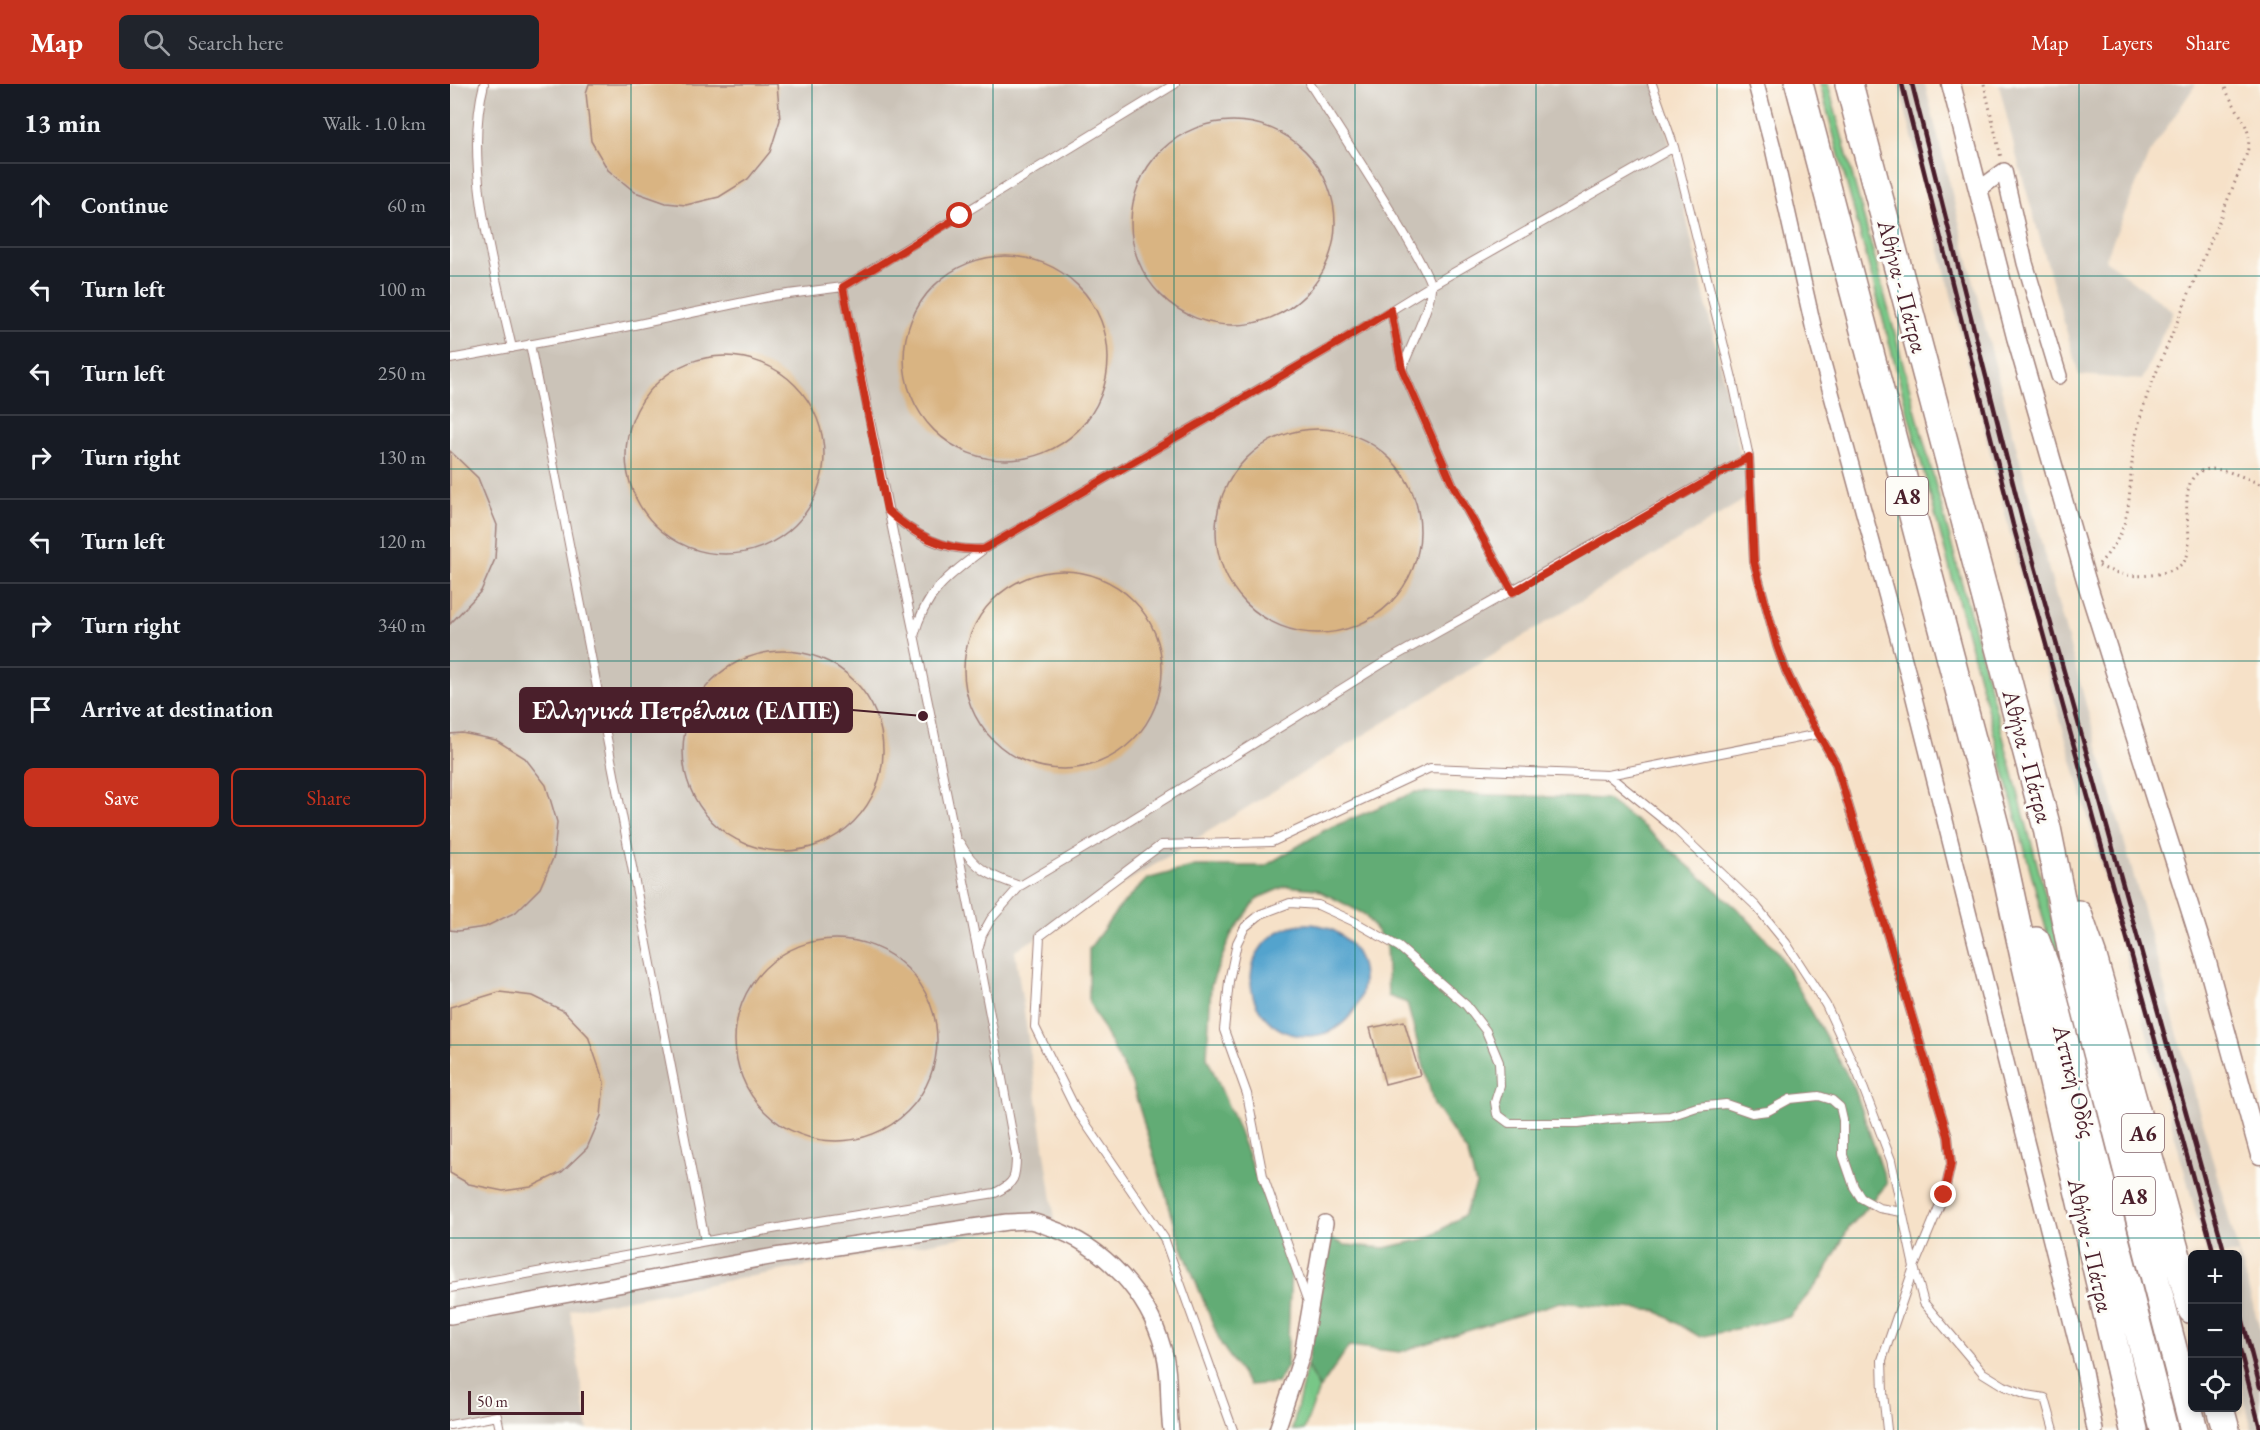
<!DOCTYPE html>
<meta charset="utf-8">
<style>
body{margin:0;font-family:"EB Garamond",serif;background:#20242c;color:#f1f3f6}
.controls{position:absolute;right:18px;bottom:18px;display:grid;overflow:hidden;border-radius:9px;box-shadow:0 3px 9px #0003}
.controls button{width:54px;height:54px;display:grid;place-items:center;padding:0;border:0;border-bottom:2px solid #363941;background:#171b24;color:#f1f3f6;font:30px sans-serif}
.scale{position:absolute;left:18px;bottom:15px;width:116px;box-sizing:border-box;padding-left:6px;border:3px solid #4a1f2b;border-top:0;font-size:16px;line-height:21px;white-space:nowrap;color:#4a1f2b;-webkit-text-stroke:4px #fdfcf7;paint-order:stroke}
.stop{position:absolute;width:18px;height:18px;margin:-14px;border:4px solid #c8321e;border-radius:50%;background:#fff}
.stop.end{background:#c8321e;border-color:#fff;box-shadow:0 2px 6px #0008}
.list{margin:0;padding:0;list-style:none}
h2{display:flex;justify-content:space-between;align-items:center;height:78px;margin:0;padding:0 24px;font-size:26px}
h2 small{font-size:20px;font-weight:400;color:#9ea1a6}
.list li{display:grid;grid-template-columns:39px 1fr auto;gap:18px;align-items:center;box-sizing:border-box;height:84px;padding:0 24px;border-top:2px solid #363941}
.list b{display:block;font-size:22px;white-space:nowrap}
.list em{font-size:20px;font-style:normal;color:#9ea1a6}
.actions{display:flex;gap:12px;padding:18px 24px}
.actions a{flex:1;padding:14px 0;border:2px solid #c8321e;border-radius:9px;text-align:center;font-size:21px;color:#c8321e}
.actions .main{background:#c8321e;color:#fff}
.icon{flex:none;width:33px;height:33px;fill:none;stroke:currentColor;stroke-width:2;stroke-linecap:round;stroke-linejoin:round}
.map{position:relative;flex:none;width:1810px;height:1346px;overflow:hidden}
header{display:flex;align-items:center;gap:36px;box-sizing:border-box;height:84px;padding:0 30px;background:#c8321e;color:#fff}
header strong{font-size:28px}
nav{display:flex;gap:33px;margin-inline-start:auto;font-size:21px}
.search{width:420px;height:54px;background:#20242c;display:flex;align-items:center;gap:15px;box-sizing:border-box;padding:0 21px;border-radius:9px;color:#9ea1a6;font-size:22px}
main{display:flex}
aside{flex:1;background:#171b24}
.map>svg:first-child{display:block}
</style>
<header>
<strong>Map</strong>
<div class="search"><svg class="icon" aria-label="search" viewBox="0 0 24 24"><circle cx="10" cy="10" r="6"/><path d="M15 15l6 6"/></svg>Search here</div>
<nav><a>Map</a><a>Layers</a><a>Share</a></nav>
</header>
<main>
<aside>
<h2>13 min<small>Walk · 1.0 km</small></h2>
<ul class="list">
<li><svg class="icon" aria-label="ahead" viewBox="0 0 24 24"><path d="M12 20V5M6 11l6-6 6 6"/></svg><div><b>Continue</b></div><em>60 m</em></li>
<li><svg class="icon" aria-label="left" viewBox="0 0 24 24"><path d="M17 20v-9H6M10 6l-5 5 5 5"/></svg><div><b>Turn left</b></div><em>100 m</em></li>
<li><svg class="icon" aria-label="left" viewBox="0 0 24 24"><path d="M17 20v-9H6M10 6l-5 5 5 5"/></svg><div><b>Turn left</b></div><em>250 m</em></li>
<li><svg class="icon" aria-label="right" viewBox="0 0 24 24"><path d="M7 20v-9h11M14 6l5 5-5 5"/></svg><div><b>Turn right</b></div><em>130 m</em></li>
<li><svg class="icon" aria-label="left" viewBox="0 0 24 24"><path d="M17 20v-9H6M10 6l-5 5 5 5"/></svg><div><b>Turn left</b></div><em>120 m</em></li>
<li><svg class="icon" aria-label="right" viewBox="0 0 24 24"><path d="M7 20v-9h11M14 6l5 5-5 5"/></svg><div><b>Turn right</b></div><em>340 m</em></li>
<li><svg class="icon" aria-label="arrive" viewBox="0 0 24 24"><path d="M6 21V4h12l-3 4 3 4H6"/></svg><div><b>Arrive at destination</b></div></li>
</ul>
<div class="actions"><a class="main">Save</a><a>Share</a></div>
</aside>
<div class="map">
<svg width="1810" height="1346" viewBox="0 0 1810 1346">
<rect width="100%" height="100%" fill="#fdfcf7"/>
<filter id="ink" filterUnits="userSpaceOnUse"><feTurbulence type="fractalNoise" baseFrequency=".0167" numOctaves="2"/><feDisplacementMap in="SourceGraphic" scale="12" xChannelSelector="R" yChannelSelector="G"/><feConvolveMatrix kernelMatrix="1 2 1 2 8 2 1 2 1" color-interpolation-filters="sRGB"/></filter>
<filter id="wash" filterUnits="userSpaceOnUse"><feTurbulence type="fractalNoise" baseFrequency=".008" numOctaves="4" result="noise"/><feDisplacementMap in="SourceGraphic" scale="24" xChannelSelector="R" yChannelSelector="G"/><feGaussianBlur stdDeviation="1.35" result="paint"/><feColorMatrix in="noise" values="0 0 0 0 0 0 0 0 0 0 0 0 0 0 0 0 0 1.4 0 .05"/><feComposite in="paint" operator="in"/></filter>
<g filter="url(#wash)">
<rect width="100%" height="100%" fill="#f6e1c8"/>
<path fill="#cbc3b8" d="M 0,0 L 1206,0 L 1300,412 L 565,867 L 605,1136 L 120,1226 L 138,1346 L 0,1346 Z
M 1449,0 L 1475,0 L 1530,223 L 1594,469 L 1810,1246 L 1810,1346 L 1802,1346 L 1788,1288 L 1788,1170 L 1757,1170 L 1632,711 L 1578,522 Z
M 1549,0 L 1746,0 L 1699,70 L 1655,176 L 1723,227 L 1692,296 L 1629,291 L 1565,67 Z"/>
<path fill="#78c787" stroke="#617359" stroke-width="1.5" d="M 1370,0 L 1378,0 L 1614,880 L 1732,1346 L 1723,1346 L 1606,882 Z
M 857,1282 L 869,1305 L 854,1346 L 842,1346 Z"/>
<path fill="#62ac74" stroke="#566650" stroke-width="1.5" d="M 965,708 L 1156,715 L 1194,743 L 1291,828 L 1328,868 L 1404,1003 L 1437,1100 L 1398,1145 L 1373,1193 L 1339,1233 L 1250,1253 L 1207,1227 L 1110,1218 L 950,1268 L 899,1262 L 870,1305 L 857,1282 L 881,1155 L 895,1161 L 935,1164 L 979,1154 L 1014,1131 L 1026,1101 L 1018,1070 L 984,1021 L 957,919 L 938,912 L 936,859 L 914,830 L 866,805 L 836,802 L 808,814 L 781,851 L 761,901 L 757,973 L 786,1040 L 841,1183 L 837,1281 L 827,1299 L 799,1301 L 771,1260 L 731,1161 L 682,1000 L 639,918 L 639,865 L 668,825 L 697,795 L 745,782 L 815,782 L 875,746 Z"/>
<path fill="#52a3cd" stroke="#4e617c" stroke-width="1.5" d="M801 896a56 56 0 1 1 112 0a56 56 0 1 1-112 0Z"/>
<g id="blocks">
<path fill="#d9b482" d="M 139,0 L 327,0 L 330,36 L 320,68 L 298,95 L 269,113 L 236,121 L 216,119 L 185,108 L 158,86 L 141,57 L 136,9 Z
M681 139a102 102 0 1 1 204 0a102 102 0 1 1-204 0Z
M454 274a102 102 0 1 1 204 0a102 102 0 1 1-204 0Z
M176 371a99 99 0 1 1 198 0a99 99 0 1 1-198 0Z
M766 447a102 102 0 1 1 204 0a102 102 0 1 1-204 0Z
M 0,367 L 28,394 L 47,441 L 45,475 L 31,507 L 0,540 Z
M514 586a99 99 0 1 1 198 0a99 99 0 1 1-198 0Z
M233 667a100 100 0 1 1 200 0a100 100 0 1 1-200 0Z
M 12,649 L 46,656 L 75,674 L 96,701 L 107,738 L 104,772 L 90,804 L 66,828 L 35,843 L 8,847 L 0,846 L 0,650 Z
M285 956a101 101 0 1 1 202 0a101 101 0 1 1-202 0Z
M 49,908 L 83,912 L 114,927 L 138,952 L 154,998 L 151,1032 L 137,1064 L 112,1088 L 81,1103 L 53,1107 L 19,1100 L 0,1089 L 0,923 Z
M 954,937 L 970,991 L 935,1000 L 920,944 Z"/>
</g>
</g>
<g filter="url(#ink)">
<use href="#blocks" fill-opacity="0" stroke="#a0807a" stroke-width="1.5"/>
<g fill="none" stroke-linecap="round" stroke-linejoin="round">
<defs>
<path id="service" d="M 34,0 C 13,80 44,185 62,264
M 860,0 C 877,27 982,186 981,204 C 980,225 960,263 952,285
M 1202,0 L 1224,63 L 1283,298 L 1299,373 L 1304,478 L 1327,562 L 1336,587 L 1353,623 L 1386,680 L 1498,1052 L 1501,1080 L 1494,1111 L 1464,1183 L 1432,1276 L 1433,1309 L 1437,1346
M 941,226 L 952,285 L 1003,401 L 1063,508
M 80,260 L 255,1157
M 0,275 L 165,245 L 323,212 L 393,203 L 725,0
M 438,427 C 465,452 496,468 532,465
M 464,552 C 475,508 499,491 534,465 L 888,259 L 982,201 L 1224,63
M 1158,691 L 1225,745 L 1306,822 L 1336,859 L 1376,921 L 1408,990 L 1441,1076 L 1464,1183 L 1474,1219 L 1533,1289 L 1554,1302 L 1577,1311 L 1595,1314 L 1604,1346
M 510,759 C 524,785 542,793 570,802
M 529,863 L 532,851 L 541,835 L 570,802 L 673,741 L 933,579 L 1299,373
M 0,1204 L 339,1142 L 545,1109 C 565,1099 566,1094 566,1071 C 514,781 451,493 393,203
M 858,1218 L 813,1092 L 797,1010 L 774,946 L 779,897 L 787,859 L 795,843 L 811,830 L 840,819 L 868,821 L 905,838 L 949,863 L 1016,921 L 1036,947 L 1049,978 L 1050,1002 L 1045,1018 L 1047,1030 L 1059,1039 L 1128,1039 L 1160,1035 L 1220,1032 L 1247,1023 L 1276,1020 L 1302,1029 L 1318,1027 L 1340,1015 L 1369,1012 L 1382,1016 L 1390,1023 L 1393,1036 L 1393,1071 L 1404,1103 L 1411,1114 L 1429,1124 L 1452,1128
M 0,1341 L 47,1332 L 50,1346
M 783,1346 L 714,1154 L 625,1024 L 585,943 L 590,852 L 711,761 L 822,758 L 980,684 L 1158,691 L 1369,650"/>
<path id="minor" d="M 1306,0 L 1323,64 L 1364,246 L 1458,590 L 1634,1287 L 1645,1346
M 1528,106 L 1554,87 L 1575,179 L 1609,292
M 0,1232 L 325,1172 L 557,1138 C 564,1138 572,1137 580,1137 C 587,1138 595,1142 601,1144 C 654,1162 698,1210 713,1264 C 721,1290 717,1319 721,1346
M 827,1346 L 852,1271 L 875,1139"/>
<path id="tertiary" d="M 1501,0 L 1566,253 L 1636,496 L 1756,875 L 1810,1071"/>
<path id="motorway" d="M 1349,0 L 1549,757 L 1576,882 L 1684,1346
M 1399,0 L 1597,744 L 1624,879 L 1744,1346
M 1628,830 L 1643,873 L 1742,1226
M 1586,857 L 1596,884 L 1714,1346
M 1770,1324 L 1776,1346"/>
</defs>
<use href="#service" stroke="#a0807a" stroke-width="10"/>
<use href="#minor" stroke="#a0807a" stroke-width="18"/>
<use href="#tertiary" stroke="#a0807a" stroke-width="21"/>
<use href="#motorway" stroke="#a0807a" stroke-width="30"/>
<path stroke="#a0807a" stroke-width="3" stroke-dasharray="1.5 4.5" stroke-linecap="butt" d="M 1534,0 L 1551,74
M 1649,480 C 1685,441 1677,416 1683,369 C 1686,347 1692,326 1699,306 L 1797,69 C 1798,65 1799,59 1799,54 C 1797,35 1779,18 1774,0
M 1649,482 C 1668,491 1685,494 1707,490 C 1718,488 1733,484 1737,472 C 1741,459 1738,443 1737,430 C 1733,368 1771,383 1810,400"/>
<use href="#service" stroke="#fff" stroke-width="8"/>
<use href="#minor" stroke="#fff" stroke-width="15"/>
<use href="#tertiary" stroke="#fff" stroke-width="18"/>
<use href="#motorway" stroke="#fff" stroke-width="27"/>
<path stroke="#4a1f2b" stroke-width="4.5" d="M 1452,0 L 1563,441 L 1764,1170
M 1462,0 L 1573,439 L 1775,1170
M 1788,1218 L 1810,1303
M 1788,1258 L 1810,1344"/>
</g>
</g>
<g fill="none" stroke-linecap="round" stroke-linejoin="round" filter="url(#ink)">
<path stroke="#c8321e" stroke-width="8" d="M 510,132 L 393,203 L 437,426 C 465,452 496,468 534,465 L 888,259 L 941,226 L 952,285 L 1003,401 L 1063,508 L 1299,373 L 1304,478 L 1327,562 L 1336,587 L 1353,623 L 1386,680 L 1498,1052 L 1501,1080 L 1494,1111"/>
</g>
<path fill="none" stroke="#0f766e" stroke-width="1.5" stroke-opacity="0.55" d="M 181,0 L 181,1346M 362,0 L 362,1346M 543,0 L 543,1346M 724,0 L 724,1346M 905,0 L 905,1346M 1086,0 L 1086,1346M 1267,0 L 1267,1346M 1448,0 L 1448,1346M 1629,0 L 1629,1346M 0,192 L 1810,192M 0,385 L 1810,385M 0,577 L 1810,577M 0,769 L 1810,769M 0,961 L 1810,961M 0,1154 L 1810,1154"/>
<g text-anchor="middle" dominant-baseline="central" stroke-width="6" stroke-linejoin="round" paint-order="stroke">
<g fill="#fdfcf7" stroke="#806168" stroke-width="1.5">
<rect x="1436" y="393" width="42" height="38" rx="4.5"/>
<rect x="1672" y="1030" width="42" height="38" rx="4.5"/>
<rect x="1663" y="1093" width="42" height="38" rx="4.5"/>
</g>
<g font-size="22" font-weight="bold" fill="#4a1f2b">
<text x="1457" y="412">Α8</text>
<text x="1693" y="1049">Α6</text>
<text x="1684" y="1112">Α8</text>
</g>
<g font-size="24" fill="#4a1f2b" stroke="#fdfcf7">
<text transform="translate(1453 202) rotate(75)">Αθήνα - Πάτρα</text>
<text transform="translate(1578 672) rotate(75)">Αθήνα - Πάτρα</text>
<text transform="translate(1625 997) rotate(76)">Αττική Οδός</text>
<text transform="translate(1641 1161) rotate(77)">Αθήνα - Πάτρα</text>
</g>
</g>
<path fill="none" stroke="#4a1f2b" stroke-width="2" d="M473 632L402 626"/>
<circle fill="#4a1f2b" stroke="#fdfcf7" stroke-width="2" cx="473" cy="632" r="6"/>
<rect fill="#4a1f2b" stroke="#4a1f2b" stroke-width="2" x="70" y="604" width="332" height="44" rx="6"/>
<g font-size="26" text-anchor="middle" font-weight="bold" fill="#fff">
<text x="236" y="635">Ελληνικά Πετρέλαια (ΕΛΠΕ)</text>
</g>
</svg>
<div class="controls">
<button>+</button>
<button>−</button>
<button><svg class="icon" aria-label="locate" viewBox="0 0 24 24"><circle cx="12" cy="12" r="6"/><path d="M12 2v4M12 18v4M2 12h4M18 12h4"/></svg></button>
</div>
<div class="scale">50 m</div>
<div class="stop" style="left:510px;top:132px"></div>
<div class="stop end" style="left:1494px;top:1111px"></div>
</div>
</main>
